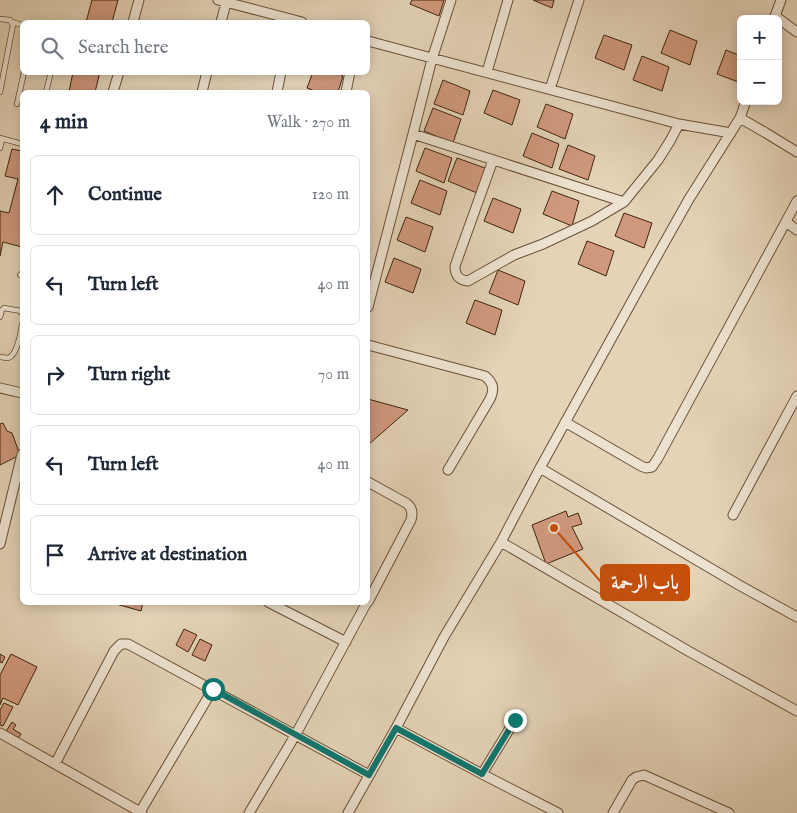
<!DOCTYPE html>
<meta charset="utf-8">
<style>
body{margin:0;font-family:"IM FELL English",Amiri,serif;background:#f2f2f3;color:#1f2937}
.controls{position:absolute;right:15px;top:15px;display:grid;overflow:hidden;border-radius:8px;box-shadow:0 2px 12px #0003}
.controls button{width:45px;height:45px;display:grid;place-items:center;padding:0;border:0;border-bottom:1px solid #e0e1e3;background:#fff;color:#1f2937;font:25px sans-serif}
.stop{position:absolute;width:15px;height:15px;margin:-11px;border:4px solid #0f766e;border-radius:50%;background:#fff}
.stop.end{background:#0f766e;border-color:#fff;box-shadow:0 1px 5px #0008}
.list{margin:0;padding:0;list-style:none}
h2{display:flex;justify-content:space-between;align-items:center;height:65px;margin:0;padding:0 20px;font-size:21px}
h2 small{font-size:16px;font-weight:400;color:#747a83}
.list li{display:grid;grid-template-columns:32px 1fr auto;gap:15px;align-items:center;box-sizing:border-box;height:80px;margin:0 10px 10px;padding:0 10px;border:1px solid #e0e1e3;border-radius:8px}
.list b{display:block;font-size:19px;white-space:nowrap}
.list em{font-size:16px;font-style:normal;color:#747a83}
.icon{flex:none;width:28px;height:28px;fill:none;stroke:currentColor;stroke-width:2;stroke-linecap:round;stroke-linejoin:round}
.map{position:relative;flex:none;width:797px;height:813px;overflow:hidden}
.search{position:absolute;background:#fff;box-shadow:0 2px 12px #0003;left:20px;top:20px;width:350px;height:55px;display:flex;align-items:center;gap:12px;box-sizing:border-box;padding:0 18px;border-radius:8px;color:#747a83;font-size:19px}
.panel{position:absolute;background:#fff;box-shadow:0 2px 12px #0003;left:20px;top:90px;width:350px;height:515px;border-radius:8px}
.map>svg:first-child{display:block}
</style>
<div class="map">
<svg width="797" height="813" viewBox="0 0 797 813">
<rect width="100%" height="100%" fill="#e4d3b7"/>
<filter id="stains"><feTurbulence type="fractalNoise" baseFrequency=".004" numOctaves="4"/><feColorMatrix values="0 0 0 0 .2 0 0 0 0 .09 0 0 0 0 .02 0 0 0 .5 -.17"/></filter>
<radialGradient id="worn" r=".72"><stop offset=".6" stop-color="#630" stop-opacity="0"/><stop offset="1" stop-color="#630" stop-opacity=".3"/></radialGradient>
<path fill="#d0997e" stroke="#40250c" d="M 92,0 L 118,0 L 112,22 L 86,22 Z
M 412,0 L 444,0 L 439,16 L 410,4 Z
M 533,0 L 554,0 L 552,8 Z
M 670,30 L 697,41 L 690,65 L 661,53 Z
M 604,35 L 632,45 L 624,70 L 595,58 Z
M 726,50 L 741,56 L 741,83 L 717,74 Z
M 642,56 L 669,67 L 662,91 L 633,80 Z
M 73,72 L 100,72 L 95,92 L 69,92 Z
M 313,72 L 335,72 L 343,76 L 338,92 L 317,92 L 307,88 Z
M 443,80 L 470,91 L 463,115 L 434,104 Z
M 493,90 L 520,100 L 512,125 L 484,113 Z
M 546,104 L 573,114 L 565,139 L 537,127 Z
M 433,108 L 461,119 L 453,143 L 424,131 Z
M 532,133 L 559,144 L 552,168 L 523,156 Z
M 568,145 L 595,156 L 588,180 L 559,169 Z
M 425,148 L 452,158 L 444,183 L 416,171 Z
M 12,149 L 22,151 L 22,247 L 3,242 L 0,256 L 0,211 L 9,213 L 18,179 L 5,176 Z
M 457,158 L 485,168 L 477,193 L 448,181 Z
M 420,180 L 447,191 L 440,215 L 411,203 Z
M 552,191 L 579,201 L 572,226 L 543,214 Z
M 493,198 L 521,209 L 513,233 L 484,221 Z
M 624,213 L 652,223 L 644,248 L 615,236 Z
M 406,217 L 433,227 L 425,252 L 397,240 Z
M 587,241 L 614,251 L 606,276 L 578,264 Z
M 394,258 L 421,269 L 413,293 L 385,282 Z
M 498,270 L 525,281 L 518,305 L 489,293 Z
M 475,300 L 502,310 L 495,335 L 466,323 Z
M 368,399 L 408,410 L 368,445 Z
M 3,423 L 7,431 L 12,433 L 20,455 L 0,465 L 0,424 Z
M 566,511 L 568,517 L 578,513 L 582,524 L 572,527 L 583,549 L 546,564 L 532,525 Z
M 109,602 L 143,602 L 141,611 Z
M 184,629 L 197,635 L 188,652 L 176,645 Z
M 200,639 L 212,645 L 205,661 L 192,655 Z
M 0,654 L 5,657 L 2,663 L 0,662 Z
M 11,654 L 37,667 L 18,705 L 3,698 L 0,705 L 0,675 Z
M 4,703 L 13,707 L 3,726 L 0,725 L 0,710 Z
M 12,722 L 16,725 L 13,729 L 21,734 L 17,740 L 5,733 Z"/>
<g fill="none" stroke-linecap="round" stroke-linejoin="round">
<defs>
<path id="lane" d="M 0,19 L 10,20 L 13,25 L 0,92
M 12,22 L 22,25
M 46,92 L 51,72
M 17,104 L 24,72
M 0,138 L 22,144
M 0,148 L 2,139
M 20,275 L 22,273
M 0,317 L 2,310 L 4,308 L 21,311 L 22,314
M 0,357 C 1,357 7,358 8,358 C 17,356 21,332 22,324"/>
<path id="street" d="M 218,0 L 302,22
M 775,16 L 797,32
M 774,19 L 781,0
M 133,22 L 139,0
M 221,22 L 226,3
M 368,41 L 679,124 L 731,133
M 487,72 L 508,0
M 550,89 L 579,0
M 113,92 L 119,72
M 202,92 L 207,72
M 277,92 L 281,72
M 346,92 L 350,72
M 740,118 L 766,133 L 797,152
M 413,134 L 624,202
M 493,160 L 455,266 C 455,276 459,280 468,281 L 514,255 L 543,244 L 592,221 L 624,202 L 658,160 L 670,141 L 679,124
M 786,222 L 797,230
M 368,307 L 413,134 L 432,59 L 451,0
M 368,345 L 485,376 C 493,383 495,389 490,399 L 448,470
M 0,388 L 22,393
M 565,422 L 641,466 L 646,468 L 652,467 L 658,458 L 797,201
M 540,468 L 739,585 L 797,617
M 368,482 L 406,503 C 412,507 413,513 411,520 L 368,602
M 733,515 L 797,396
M 501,542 L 690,652 L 797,711
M 0,544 L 22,454
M 268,602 L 346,642
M 396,728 L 482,774 L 558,813
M 0,733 L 142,813
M 55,764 L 114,651 L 121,644 L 128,644 L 369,775
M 482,774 L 515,720
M 140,812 L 213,689
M 249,813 L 296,734 L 367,602
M 348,813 L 396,728 L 444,637 L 501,542 L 540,468 L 653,263 L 689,199 L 740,118 L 746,101
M 613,813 L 632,780 L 636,777 L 644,775 L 729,813"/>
</defs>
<use href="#lane" stroke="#695037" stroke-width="6"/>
<use href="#street" stroke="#695037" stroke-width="11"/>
<use href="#lane" stroke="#ede2d0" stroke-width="4.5"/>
<use href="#street" stroke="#ede2d0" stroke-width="9"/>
</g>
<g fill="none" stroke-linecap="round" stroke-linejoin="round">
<path stroke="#0f766e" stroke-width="6" d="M 213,689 L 369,775 L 396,728 L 482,774 L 515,720"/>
</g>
<path fill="none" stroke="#c64f0c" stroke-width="2" d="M554 528L601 582"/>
<circle fill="#c64f0c" stroke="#ede2d0" stroke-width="2" cx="554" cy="528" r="5"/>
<rect fill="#c64f0c" stroke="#c64f0c" stroke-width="2" x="601" y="565" width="88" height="35" rx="5"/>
<g font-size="20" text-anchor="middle" font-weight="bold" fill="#fff">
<text x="645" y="589">باب الرحمة</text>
</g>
<rect width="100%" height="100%" filter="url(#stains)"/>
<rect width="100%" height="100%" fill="url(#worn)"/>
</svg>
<div class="controls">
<button>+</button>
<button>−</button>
</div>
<div class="stop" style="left:213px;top:689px"></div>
<div class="stop end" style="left:515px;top:720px"></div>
<div class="search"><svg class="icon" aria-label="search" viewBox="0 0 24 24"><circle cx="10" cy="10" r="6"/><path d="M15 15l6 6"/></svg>Search here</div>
<section class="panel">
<h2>4 min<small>Walk · 270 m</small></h2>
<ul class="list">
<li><svg class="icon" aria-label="ahead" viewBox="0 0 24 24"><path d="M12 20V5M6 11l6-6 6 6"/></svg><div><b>Continue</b></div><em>120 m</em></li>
<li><svg class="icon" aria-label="left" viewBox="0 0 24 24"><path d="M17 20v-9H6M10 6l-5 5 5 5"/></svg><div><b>Turn left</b></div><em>40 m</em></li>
<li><svg class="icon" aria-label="right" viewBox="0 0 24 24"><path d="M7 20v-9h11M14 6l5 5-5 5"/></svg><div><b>Turn right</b></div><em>70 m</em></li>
<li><svg class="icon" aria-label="left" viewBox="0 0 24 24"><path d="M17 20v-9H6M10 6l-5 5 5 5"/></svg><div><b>Turn left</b></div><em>40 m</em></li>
<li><svg class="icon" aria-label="arrive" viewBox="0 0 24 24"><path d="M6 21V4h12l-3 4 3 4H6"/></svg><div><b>Arrive at destination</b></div></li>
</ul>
</section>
</div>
